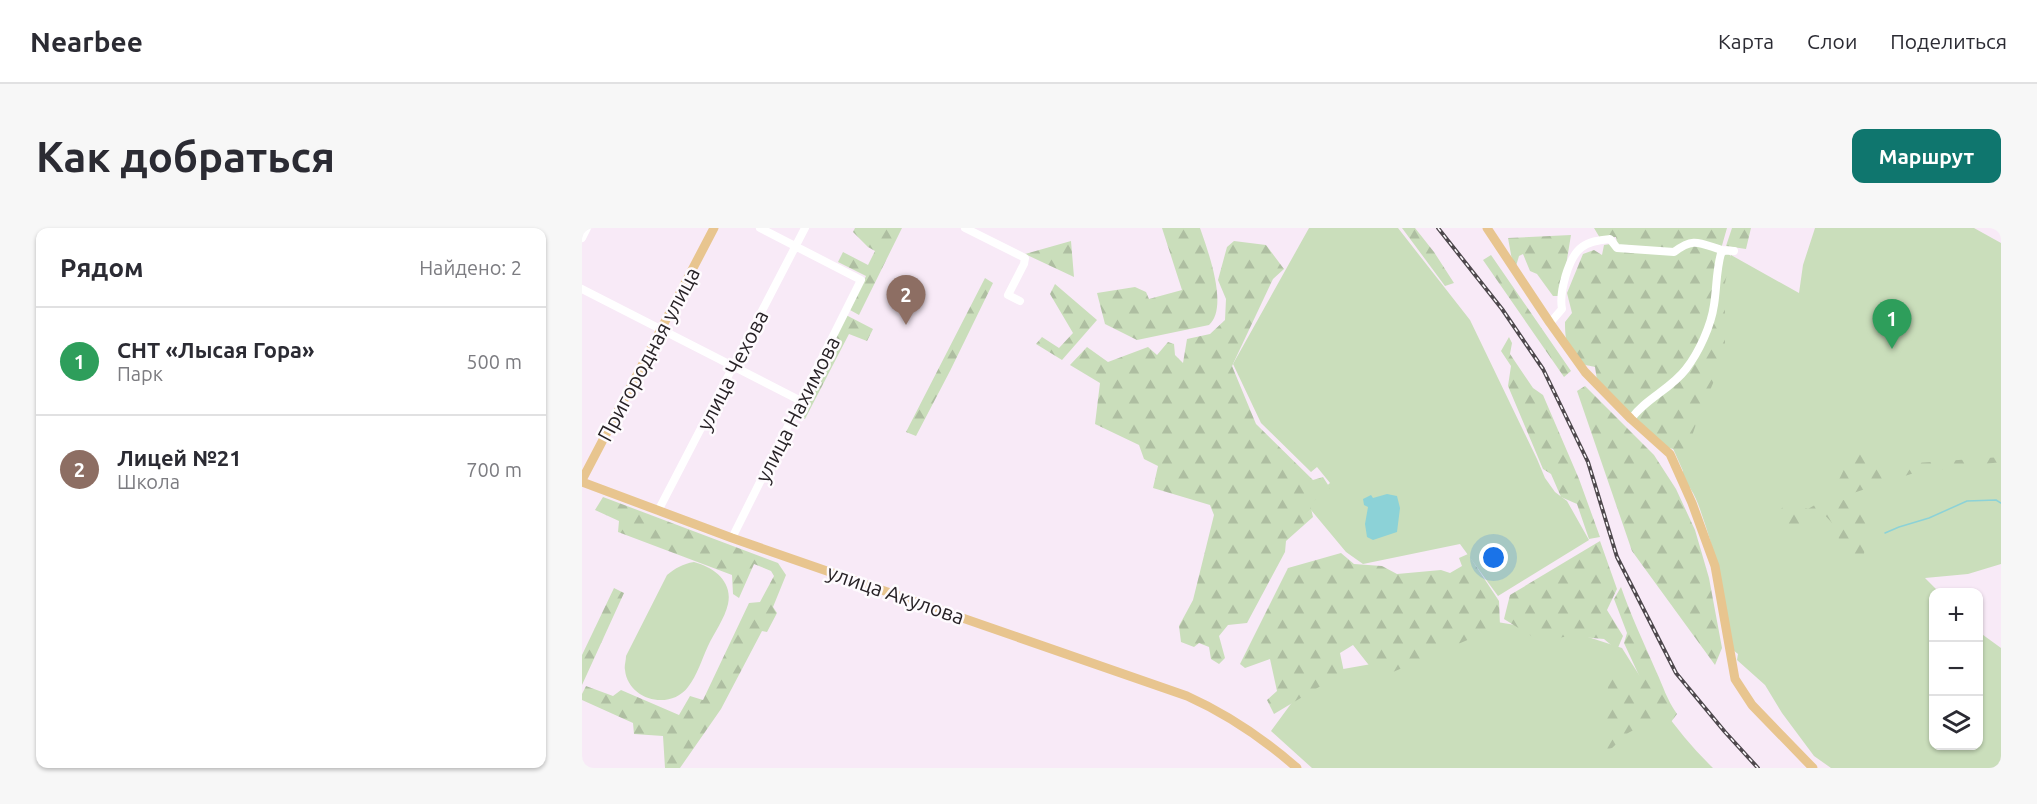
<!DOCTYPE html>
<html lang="ru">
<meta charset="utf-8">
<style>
body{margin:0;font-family:Ubuntu,sans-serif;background:#f7f7f7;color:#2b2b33}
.controls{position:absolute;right:18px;bottom:18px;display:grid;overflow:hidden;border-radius:12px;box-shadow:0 2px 4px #0004}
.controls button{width:54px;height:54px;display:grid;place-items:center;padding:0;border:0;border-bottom:2px solid #e1e1e2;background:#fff;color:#2b2b33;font:30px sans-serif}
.you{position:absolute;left:912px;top:330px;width:21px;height:21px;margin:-15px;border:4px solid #fff;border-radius:50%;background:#1a73e8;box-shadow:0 0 0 9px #1a73e833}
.badge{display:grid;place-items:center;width:39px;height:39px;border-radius:50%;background:#0f766e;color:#fff;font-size:20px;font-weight:700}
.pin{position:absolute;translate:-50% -50px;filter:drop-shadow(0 2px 3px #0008)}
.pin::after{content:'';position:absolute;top:32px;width:21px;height:18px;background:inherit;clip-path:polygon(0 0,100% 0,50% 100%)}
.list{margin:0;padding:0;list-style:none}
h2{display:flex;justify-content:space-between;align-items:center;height:78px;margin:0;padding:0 24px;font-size:26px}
h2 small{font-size:20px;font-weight:400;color:#7c7c81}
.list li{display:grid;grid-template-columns:39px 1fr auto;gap:18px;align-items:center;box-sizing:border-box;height:108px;padding:0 24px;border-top:2px solid #e1e1e2}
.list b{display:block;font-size:22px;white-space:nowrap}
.list p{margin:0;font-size:20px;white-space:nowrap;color:#7c7c81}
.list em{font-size:20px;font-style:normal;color:#7c7c81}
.icon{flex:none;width:33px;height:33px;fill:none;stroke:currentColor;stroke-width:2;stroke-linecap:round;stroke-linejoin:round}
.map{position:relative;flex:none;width:1419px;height:540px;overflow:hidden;border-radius:12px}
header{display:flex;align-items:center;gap:36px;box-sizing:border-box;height:84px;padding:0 30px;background:#fff;border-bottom:2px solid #e1e1e2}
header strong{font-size:28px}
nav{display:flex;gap:33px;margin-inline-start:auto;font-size:21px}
.intro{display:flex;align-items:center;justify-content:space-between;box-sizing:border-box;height:144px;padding:0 36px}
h1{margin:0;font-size:42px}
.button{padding:15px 27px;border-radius:12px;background:#0f766e;color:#fff;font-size:21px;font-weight:700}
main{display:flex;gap:36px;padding:0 36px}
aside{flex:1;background:#fff;border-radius:12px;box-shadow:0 2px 4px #0004}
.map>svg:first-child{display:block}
</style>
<header>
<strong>Nearbee</strong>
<nav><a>Карта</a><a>Слои</a><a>Поделиться</a></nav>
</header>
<div class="intro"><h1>Как добраться</h1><a class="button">Маршрут</a></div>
<main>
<aside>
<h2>Рядом<small>Найдено: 2</small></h2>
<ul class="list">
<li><span class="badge" style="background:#2e9e5b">1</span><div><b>СНТ «Лысая Гора»</b><p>Парк</p></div><em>500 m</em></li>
<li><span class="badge" style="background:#8d6e63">2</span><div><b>Лицей №21</b><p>Школа</p></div><em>700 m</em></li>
</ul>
</aside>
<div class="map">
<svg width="1419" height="540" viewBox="0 0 1419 540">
<defs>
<pattern id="forest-firs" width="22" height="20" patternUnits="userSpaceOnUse" patternTransform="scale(1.5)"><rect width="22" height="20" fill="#cadebb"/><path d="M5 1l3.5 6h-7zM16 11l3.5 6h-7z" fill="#aebea1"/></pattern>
</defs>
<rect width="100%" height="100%" fill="#f8eaf7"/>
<path fill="#cadebb" d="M 727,0 L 816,0 L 888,92 L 955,231 L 963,250 L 973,264 L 985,273 L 1007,312 L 916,368 L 878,316 L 781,336 L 764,324 L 724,276 L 748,255 L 735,239 L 729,244 L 679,195 L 651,136 Z
M 1233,0 L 1392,0 L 1419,15 L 1419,336 L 1386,346 L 1343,350 L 1357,364 L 1352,364 L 1352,518 L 1396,518 L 1397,404 L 1419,420 L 1419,540 L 1249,540 L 1232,528 L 1200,485 L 1183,457 L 1155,432 L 1156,426 L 1151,422 C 1145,380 1137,339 1124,299 C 1119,285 1116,272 1108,260 L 1105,259 L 1099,246 L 1101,243 L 1089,216 L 1149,27 L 1217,65 L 1221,37 Z
M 112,334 C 131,339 151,353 146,376 C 143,390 132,405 126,418 C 120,431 115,448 106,459 C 88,483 46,472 43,442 C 42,438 44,433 44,428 L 85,347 C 94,340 100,336 112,334 Z
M 915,394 L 1006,409 L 1040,420 C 1067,463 1094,504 1131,540 L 730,540 L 689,503 L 711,473 L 750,443 L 829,429 Z"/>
<path fill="url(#forest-firs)" d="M 273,0 L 320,0 L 277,87 L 268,82 L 284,48 L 256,34 L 261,24 L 286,37 L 293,23 L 286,19 L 271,4 Z
M 580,0 L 618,0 C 626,23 647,79 627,97 L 555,112 L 523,96 L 515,65 L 553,59 L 564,64 L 567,71 L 600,62 Z
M 820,0 L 833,0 L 852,24 L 872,55 L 863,58 Z
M 1012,0 L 1145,0 L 1135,35 L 1131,82 L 1119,114 L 1101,144 L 1048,186 L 1015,152 L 1013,139 C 1009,138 1002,137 999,135 C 984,126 983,108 983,94 L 990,85 L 985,65 L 1001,26 L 1012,22 L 1020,27 L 1022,17 L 1035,15 L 1034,9 L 1018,10 Z
M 1150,0 L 1169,0 L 1164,21 L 1144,18 Z
M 989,7 L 979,68 L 971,68 L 955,46 L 948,43 L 941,26 L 937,28 L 934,38 L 930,32 L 926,10 Z
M 489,13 L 492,49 L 443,26 Z
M 652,13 L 684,17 L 702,41 L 691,51 L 650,138 L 674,196 L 731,252 L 741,249 L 748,260 L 728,276 L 731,289 L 704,313 L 703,324 L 665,395 L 646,397 L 637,408 L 643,430 L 637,436 L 629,431 L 627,419 L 617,415 L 612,419 L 599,414 L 597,398 L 611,372 L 632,287 L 628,277 L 571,260 L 576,238 L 562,231 L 557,217 L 513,196 L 518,155 L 488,137 L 505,119 L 526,134 L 566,119 L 575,127 L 586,114 L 592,116 L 593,127 L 601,135 L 605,111 L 628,106 L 643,92 L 644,71 L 636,52 L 645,19 Z
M 1145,25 L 1149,28 L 1143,55 L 1143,127 L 1115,193 L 1107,217 L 1098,223 L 1077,217 L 1052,191 L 1058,183 L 1090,159 L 1125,107 L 1138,32 Z
M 909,27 L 989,143 L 982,149 L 901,32 Z
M 403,50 L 411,55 L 368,143 L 334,208 L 324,204 Z
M 473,56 L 515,92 L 480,132 L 454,116 L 460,109 L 477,120 L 491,105 L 468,66 Z
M 264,87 L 291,101 L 285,113 L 267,106 L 223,191 L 216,187 Z
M 927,109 L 930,115 L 928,126 L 951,160 L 961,167 L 997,251 L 1018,309 L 1007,311 L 995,276 L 979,269 L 969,246 L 961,241 L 926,158 L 929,138 L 919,123 Z
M 1003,158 L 1072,227 L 1094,261 L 1113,302 L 1127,350 L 1140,420 L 1133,437 L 1050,323 L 995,163 Z
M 1271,223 L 1312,241 L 1334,235 L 1419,229 L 1419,234 L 1332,245 L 1256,270 L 1267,274 L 1287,295 L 1282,326 L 1263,329 L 1252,297 L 1238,282 L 1220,296 L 1195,297 L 1196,286 L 1205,272 L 1226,281 L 1248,268 L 1255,270 L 1251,264 Z
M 21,269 L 196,335 L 204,347 L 191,379 L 195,385 L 185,404 L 180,403 L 139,481 L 98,540 L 83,540 L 81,508 L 52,506 L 51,495 L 0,472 L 0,466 L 4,458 L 31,468 L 39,462 L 97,487 L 108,468 L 121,472 L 167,375 L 178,374 L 192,348 L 189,343 L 172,336 L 157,370 L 151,366 L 150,347 L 36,304 L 37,293 L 13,282 Z
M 1018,313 L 1035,361 L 1025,382 L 1041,408 L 1035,422 L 1022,411 L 988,408 L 963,412 L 951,409 L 922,391 L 928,367 Z
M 759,325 L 772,336 L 800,338 L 815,346 L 859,342 L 868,345 L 880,338 L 877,330 L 886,326 L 917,373 L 918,398 L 797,450 L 771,417 L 758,425 L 762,444 L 692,486 L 685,472 L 695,463 L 688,431 L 663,440 L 658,436 L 706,340 Z
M 1039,359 C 1049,388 1062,415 1074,443 C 1082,460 1084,470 1095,486 L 1089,494 L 1063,496 L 1046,505 L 1030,520 L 1015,526 L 1011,517 L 1024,503 L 1026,453 L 1030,449 L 1046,458 L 1061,456 L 1042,415 L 1045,405 L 1032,371 Z
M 32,360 L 42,365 L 0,457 L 0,427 Z"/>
<path fill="#8cd2d7" d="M 805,266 L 815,268 L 818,280 L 815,304 L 791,312 L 785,309 L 783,296 L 786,279 L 782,277 L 781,271 L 789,267 L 791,270 Z"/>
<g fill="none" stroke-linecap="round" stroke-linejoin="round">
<path stroke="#8cd2d7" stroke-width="1.5" d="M 1303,305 L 1317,299 L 1347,290 L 1385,273 L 1414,272 L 1419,275"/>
<path stroke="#fff" stroke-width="8" d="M 383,0 L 443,30 L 442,36 L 426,67 L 438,73
M 0,10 L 5,0
M 0,61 L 219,173
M 968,95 L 980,81 C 977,65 986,29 1000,19 C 1008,13 1019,12 1028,11 L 1035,20 L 1092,24 C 1112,9 1117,15 1140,22
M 1049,191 C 1063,171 1089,161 1104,141 C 1117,124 1129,98 1132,77 C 1135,59 1134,40 1140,22 L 1152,23
M 76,283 L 223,0
M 150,310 L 279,52 L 178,0"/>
<path stroke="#e8c58f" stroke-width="9" d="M 905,0 L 968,95 L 1003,144 L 1049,191 L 1088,226 L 1110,275 L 1133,338 L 1153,451 L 1170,477 L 1231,540
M 0,252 L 132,0
M 0,254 L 150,310 L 605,468 C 645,486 682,511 715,540"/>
<defs>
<path id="rail" d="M 856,0 L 920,81 L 961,141 L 1006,234 L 1035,329 L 1094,445 L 1143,504 L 1176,540"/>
</defs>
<use href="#rail" stroke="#4e484d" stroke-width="4"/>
<use href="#rail" stroke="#fefbfe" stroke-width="1.5" stroke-dasharray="4.5" stroke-linecap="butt"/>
</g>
<g text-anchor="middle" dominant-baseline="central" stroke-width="5" stroke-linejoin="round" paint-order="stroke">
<g font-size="21" fill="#272226" stroke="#fefbfe">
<text transform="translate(66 126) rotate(-62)">Пригородная улица</text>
<text transform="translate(150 142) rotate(-63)">улица Чехова</text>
<text transform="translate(215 181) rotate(-63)">улица Нахимова</text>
<text transform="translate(314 366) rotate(19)">улица Акулова</text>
</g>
</g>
</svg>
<div class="controls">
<button>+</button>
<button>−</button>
<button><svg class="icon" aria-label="layers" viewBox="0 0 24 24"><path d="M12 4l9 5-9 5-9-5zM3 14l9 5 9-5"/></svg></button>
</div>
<div class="you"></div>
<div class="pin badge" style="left:1310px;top:121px;background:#2e9e5b">1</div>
<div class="pin badge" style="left:324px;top:97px;background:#8d6e63">2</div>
</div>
</main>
